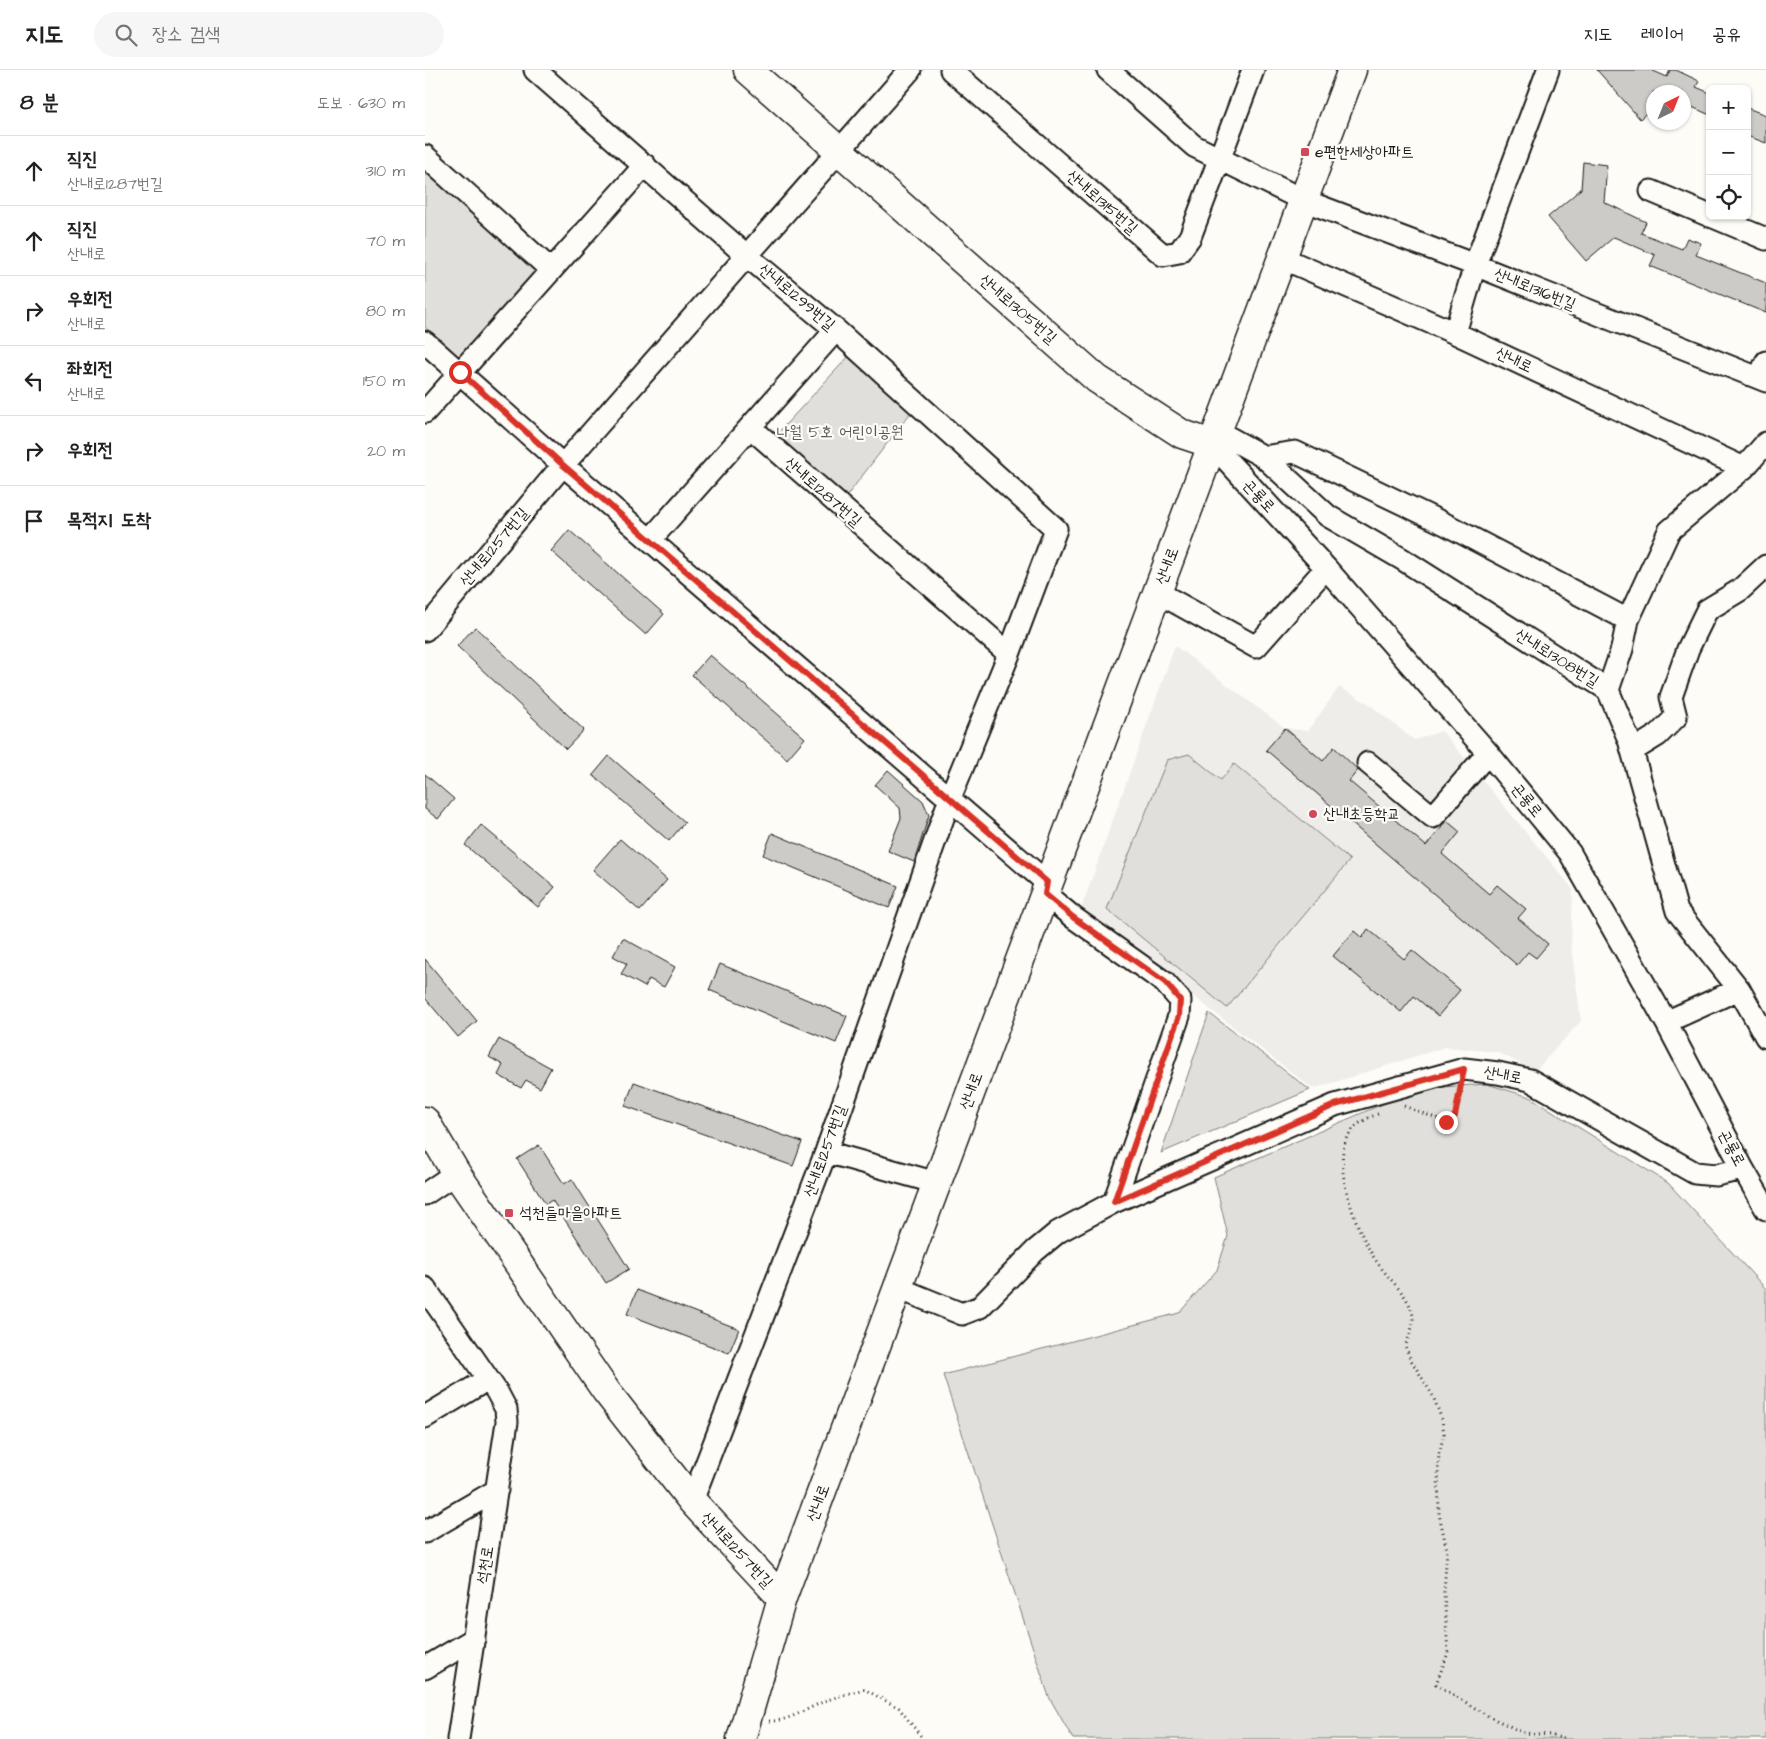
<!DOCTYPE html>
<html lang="ko">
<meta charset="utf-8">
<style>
body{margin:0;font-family:"Architects Daughter","Poor Story",sans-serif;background:#f6f6f6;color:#222}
.controls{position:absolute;right:15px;top:15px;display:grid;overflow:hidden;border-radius:8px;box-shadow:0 1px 4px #0004}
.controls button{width:45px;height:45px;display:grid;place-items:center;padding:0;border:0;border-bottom:1px solid #e0e0e0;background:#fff;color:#222;font:25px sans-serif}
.compass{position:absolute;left:1221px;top:15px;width:45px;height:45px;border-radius:50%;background:#fff;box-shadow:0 1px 4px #0004;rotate:43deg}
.stop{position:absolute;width:15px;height:15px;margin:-11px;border:4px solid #d93025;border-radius:50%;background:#fff}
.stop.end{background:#d93025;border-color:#fff;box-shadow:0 1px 5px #0008}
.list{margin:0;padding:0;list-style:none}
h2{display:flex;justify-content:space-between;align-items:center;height:65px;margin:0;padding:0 20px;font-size:21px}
h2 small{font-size:16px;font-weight:400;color:#767676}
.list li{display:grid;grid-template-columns:32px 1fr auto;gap:15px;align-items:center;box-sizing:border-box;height:70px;padding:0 20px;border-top:1px solid #e0e0e0}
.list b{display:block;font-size:19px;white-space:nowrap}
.list p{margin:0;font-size:16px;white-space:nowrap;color:#767676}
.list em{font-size:16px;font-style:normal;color:#767676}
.icon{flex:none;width:28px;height:28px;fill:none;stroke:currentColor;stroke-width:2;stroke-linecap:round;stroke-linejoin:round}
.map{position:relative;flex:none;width:1341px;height:1669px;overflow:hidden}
header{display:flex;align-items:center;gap:30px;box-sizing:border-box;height:70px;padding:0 25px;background:#fff;border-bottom:1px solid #e0e0e0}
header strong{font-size:24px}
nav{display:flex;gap:28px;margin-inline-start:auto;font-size:18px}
.search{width:350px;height:45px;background:#f6f6f6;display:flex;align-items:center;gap:12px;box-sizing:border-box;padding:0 18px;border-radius:28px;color:#767676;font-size:19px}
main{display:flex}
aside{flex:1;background:#fff}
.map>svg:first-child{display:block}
</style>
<header>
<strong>지도</strong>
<div class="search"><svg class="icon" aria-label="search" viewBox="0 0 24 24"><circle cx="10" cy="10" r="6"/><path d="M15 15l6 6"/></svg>장소 검색</div>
<nav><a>지도</a><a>레이어</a><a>공유</a></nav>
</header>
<main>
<aside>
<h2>8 분<small>도보 · 630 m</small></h2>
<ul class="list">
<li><svg class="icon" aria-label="ahead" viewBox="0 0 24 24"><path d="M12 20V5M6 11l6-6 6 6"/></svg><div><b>직진</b><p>산내로1287번길</p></div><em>310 m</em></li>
<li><svg class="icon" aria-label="ahead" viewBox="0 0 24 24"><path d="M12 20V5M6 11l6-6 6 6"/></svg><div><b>직진</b><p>산내로</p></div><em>70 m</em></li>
<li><svg class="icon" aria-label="right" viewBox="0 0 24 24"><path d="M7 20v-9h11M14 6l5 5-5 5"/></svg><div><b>우회전</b><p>산내로</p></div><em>80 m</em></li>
<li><svg class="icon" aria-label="left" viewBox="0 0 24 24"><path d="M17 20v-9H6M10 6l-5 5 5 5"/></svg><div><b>좌회전</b><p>산내로</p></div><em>150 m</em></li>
<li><svg class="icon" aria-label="right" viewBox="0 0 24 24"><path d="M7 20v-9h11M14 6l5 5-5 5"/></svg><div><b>우회전</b></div><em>20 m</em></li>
<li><svg class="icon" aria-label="arrive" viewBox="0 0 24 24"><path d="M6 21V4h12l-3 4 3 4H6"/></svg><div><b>목적지 도착</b></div></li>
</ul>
</aside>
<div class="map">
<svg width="1341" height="1669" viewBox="0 0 1341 1669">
<rect width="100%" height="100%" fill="#fdfcf7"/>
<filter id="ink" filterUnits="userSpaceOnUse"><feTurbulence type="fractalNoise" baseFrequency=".02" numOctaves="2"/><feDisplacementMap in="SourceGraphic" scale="10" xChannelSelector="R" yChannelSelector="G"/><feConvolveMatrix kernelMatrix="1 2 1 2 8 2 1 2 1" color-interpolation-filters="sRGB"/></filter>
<g filter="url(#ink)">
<path fill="#eeede9" d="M 750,576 L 860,658 L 883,661 L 914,617 L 944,634 L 989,670 L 1017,661 L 1148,819 L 1146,876 L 1156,951 L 1110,1001 L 1072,982 L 1020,977 L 888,1019 L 656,839 Z"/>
<path fill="#e0dfdb" stroke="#7e7e7c" d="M 0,90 L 120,199 L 39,291 L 0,257 Z
M 423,287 L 487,341 L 421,427 L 350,366 Z
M 764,684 L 796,710 L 809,694 L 925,790 L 802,938 L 682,839 L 742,690 Z
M 784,943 L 885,1020 L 736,1083 Z
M 1062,1014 L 1105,1027 L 1243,1113 L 1341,1219 L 1341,1669 L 648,1669 L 624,1627 L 518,1305 L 754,1243 L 792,1200 L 803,1166 L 789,1107 L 967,1030 L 1018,1017 Z"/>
<path fill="#cccbc8" stroke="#1c1c1c" d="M 1172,0 L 1226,0 L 1242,7 L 1245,0 L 1251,0 L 1274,11 L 1271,17 L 1285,23 L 1285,45 L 1258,33 L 1258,22 L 1228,22 L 1228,37 L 1215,49 Z
M 1322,38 L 1341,45 L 1341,73 L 1322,66 Z
M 1158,92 L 1182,95 L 1179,132 L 1221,152 L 1216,163 L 1257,179 L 1262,168 L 1276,173 L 1271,185 L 1341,213 L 1341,243 L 1225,196 L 1230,185 L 1189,167 L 1161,191 L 1123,147 L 1156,119 Z
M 144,460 L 239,544 L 221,565 L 126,481 Z
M 50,557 L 159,660 L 141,679 L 32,576 Z
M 285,585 L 380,668 L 362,689 L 267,605 Z
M 860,658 L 898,691 L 909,677 L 933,700 L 924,711 L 1001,776 L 1022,751 L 1035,762 L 1017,784 L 1064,824 L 1072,815 L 1101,839 L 1093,848 L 1123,874 L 1111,888 L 1103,882 L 1092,895 L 841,680 Z
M 184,686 L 260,752 L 244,771 L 168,705 Z
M 463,700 L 498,731 L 504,745 L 489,792 L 463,781 L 476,748 L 475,738 L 450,715 Z
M 0,704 L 29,729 L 13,749 L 0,739 Z
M 56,755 L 130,817 L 113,837 L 40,775 Z
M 347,763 L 473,816 L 464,838 L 338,785 Z
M 195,769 L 242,810 L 215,841 L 168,800 Z
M 943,859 L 979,889 L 987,880 L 1035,920 L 1013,946 L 989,926 L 976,942 L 908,886 L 929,861 L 937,868 Z
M 198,868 L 250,897 L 239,917 L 224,909 L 220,917 L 196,904 L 202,894 L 188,886 Z
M 0,889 L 52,951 L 33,967 L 0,928 Z
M 295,894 L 422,946 L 411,973 L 284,920 Z
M 74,969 L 126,998 L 115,1018 L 101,1010 L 96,1018 L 73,1005 L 78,995 L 64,987 Z
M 209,1012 L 377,1072 L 368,1096 L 200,1036 Z
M 114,1075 L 139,1114 L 147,1109 L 204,1199 L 181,1213 L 127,1130 L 121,1134 L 92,1089 Z
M 212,1220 L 314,1259 L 304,1283 L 202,1244 Z"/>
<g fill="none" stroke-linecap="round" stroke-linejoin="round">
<defs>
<path id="minor" d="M 110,0 L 322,186 L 411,260 L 631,459 L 584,584 L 525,728 L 401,1082 L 267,1431
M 526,0 L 738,185 L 754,182 L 765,167 L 828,0
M 683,0 L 769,76 L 878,130 L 1050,195 L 1341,311
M 0,86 L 125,199
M 1226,121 L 1285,146
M 1286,146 L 1341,169
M 857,188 L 1030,263 L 1319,398
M 1030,263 L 1050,195 L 1123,0
M 0,272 L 138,395 L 621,812 L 620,824 L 649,848 L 739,912 L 755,930 L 754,946 L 689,1132
M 1334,308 L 1341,292
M 0,342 L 220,95
M 325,357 L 584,584
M 792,361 L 839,387 L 903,446 L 977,489 L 1183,620 L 1204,670 L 1252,841 L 1314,919 L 1341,967
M 787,374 L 901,498 L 1063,683 L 1145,783 L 1241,952 L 1318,1099 L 1341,1139
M 839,387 L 870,382 L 1020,454 L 1203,550
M 226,469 L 411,260
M 732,522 L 831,577 L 901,498
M 0,560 L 138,395 L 485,0
M 1183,620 L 1197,579 L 1203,550 L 1244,461 L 1319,398 L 1341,373
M 1207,681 L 1233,665 L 1251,647 L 1246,627 L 1263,579 L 1282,540 L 1315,520 L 1341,496
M 943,693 L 1008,747 L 1063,683
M 1241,952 L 1314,919
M 401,1082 L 512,1113
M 0,1124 L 31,1103
M 0,1218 L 72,1322 L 81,1339 L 82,1352 L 33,1669
M 473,1218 L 537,1244 L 555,1237 L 610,1181 L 633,1162 L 689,1132 L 910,1035 L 1039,999 L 1073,1003 L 1105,1010 L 1270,1103 L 1291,1105 L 1318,1099
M 0,1347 L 63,1309
M 0,1462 L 72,1420
M 0,1598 L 49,1569"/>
<path id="major" d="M 323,0 L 672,309 L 757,364 L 787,374
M 0,1051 L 31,1103 L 181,1321 L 267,1431 L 357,1528
M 316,1669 L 357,1528 L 927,0"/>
</defs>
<use href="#minor" stroke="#1c1c1c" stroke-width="25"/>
<use href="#major" stroke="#1c1c1c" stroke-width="31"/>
<path stroke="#1c1c1c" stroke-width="3" stroke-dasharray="1 4" stroke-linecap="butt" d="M 979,1036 L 1021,1052 L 1030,1046 L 1037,1019
M 953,1044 C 942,1048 932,1053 925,1063 C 903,1091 934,1167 952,1192 C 963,1209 985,1226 988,1246 C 989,1256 984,1267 980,1276 L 986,1290 L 1008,1326 L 1017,1350 L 1019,1364 L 1014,1384 L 1013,1400 L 1014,1444 L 1022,1480 L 1019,1522 L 1023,1583 L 1011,1614 L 1063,1646 L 1099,1663 L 1126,1665 L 1139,1669
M 344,1651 C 363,1652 383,1638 400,1631 C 413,1626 426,1623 439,1619 L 474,1638 L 498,1669"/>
<use href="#minor" stroke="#fdfcf7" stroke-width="21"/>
<use href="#major" stroke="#fdfcf7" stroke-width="28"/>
</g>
</g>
<g fill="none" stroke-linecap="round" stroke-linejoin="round" filter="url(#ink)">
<path stroke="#d93025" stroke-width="6" d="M 35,302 L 138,395 L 622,812 L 620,824 L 649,848 L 740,912 L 755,930 L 754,946 L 689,1132 L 910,1035 L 1039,999 L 1030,1046 L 1021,1052"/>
</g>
<g fill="#d1495b" stroke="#fdfcf7" stroke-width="2">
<rect x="875" y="77" width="10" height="10" rx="2.5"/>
<circle cx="888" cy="744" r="5"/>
<rect x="79" y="1138" width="10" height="10" rx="2.5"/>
</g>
<g text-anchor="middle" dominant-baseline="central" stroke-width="4.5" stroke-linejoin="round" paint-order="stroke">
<g font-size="16" fill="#1c1c1c" stroke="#fdfcf7" text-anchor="start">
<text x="890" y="82">e편한세상아파트</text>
<text x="898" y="744">산내초등학교</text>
<text x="94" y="1143">석천들마을아파트</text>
</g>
<g font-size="16" fill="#1c1c1c" stroke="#fdfcf7">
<text transform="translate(677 132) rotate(41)">산내로1315번길</text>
<text transform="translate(1110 219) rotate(22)">산내로1316번길</text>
<text transform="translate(372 227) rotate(40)">산내로1299번길</text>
<text transform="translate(593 239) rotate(41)">산내로1305번길</text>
<text transform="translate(1089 290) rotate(25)">산내로</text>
<text transform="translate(398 422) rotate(41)">산내로1287번길</text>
<text transform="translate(834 426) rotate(47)">곤룡로</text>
<text transform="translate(69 477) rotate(-50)">산내로1257번길</text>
<text transform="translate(742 496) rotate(-70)">산내로</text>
<text transform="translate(1132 588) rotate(32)">산내로1308번길</text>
<text transform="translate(1102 730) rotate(51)">곤룡로</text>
<text transform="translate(1078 1005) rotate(10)">산내로</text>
<text transform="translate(546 1021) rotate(-70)">산내로</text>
<text transform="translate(1307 1078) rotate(62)">곤룡로</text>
<text transform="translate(400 1081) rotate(-70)">산내로1257번길</text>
<text transform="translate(393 1433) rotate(-70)">산내로</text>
<text transform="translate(312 1480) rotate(47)">산내로1257번길</text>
<text transform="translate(60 1495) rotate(-81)">석천로</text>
</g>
<g font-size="16" fill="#575655" stroke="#fdfcf7">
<text x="415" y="362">나월 5호 어린이공원</text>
</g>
</g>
</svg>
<div class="controls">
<button>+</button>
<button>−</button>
<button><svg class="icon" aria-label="locate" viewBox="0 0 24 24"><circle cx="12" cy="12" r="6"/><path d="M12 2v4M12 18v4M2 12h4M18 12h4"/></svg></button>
</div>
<svg class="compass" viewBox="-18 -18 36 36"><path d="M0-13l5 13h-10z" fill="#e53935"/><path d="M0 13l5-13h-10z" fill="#767676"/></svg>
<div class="stop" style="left:35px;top:302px"></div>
<div class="stop end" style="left:1021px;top:1052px"></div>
</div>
</main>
